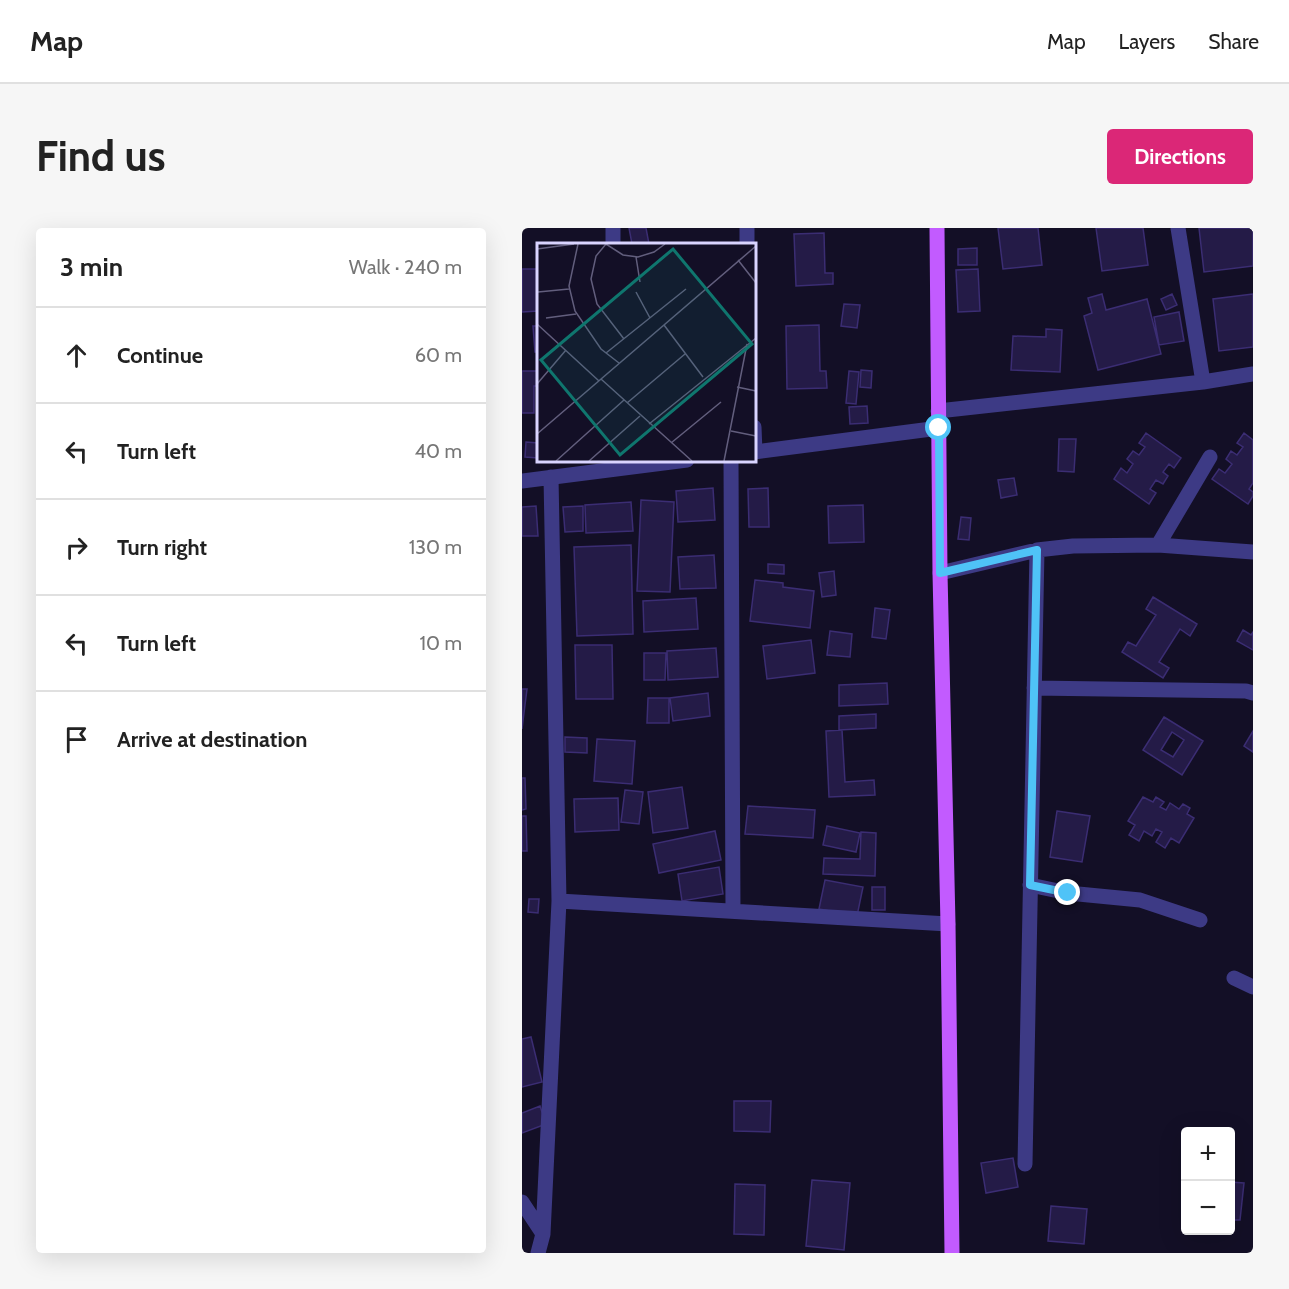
<!DOCTYPE html>
<meta charset="utf-8">
<style>
body{margin:0;font-family:Cabin,sans-serif;background:#f6f6f6;color:#222}
.controls{position:absolute;right:18px;bottom:18px;display:grid;overflow:hidden;border-radius:6px;box-shadow:0 6px 24px #0002}
.controls button{width:54px;height:54px;display:grid;place-items:center;padding:0;border:0;border-bottom:2px solid #e0e0e0;background:#fff;color:#222;font:30px sans-serif}
.stop{position:absolute;width:18px;height:18px;margin:-14px;border:4px solid #4fc3f7;border-radius:50%;background:#fff}
.stop.end{background:#4fc3f7;border-color:#fff;box-shadow:0 2px 6px #0008}
.list{margin:0;padding:0;list-style:none}
h2{display:flex;justify-content:space-between;align-items:center;height:78px;margin:0;padding:0 24px;font-size:26px}
h2 small{font-size:20px;font-weight:400;color:#767676}
.list li{display:grid;grid-template-columns:39px 1fr auto;gap:18px;align-items:center;box-sizing:border-box;height:96px;padding:0 24px;border-top:2px solid #e0e0e0}
.list b{display:block;font-size:22px;white-space:nowrap}
.list em{font-size:20px;font-style:normal;color:#767676}
.icon{flex:none;width:33px;height:33px;fill:none;stroke:currentColor;stroke-width:2;stroke-linecap:round;stroke-linejoin:round}
.map{position:relative;flex:none;width:731px;height:1025px;overflow:hidden;border-radius:6px}
header{display:flex;align-items:center;gap:36px;box-sizing:border-box;height:84px;padding:0 30px;background:#fff;border-bottom:2px solid #e0e0e0}
header strong{font-size:28px}
nav{display:flex;gap:33px;margin-inline-start:auto;font-size:21px}
.intro{display:flex;align-items:center;justify-content:space-between;box-sizing:border-box;height:144px;padding:0 36px}
h1{margin:0;font-size:42px}
.button{padding:15px 27px;border-radius:6px;background:#db2777;color:#fff;font-size:21px;font-weight:700}
main{display:flex;gap:36px;padding:0 36px}
aside{flex:1;background:#fff;border-radius:6px;box-shadow:0 6px 24px #0002}
.map>svg:first-child{display:block}
</style>
<header>
<strong>Map</strong>
<nav><a>Map</a><a>Layers</a><a>Share</a></nav>
</header>
<div class="intro"><h1>Find us</h1><a class="button">Directions</a></div>
<main>
<aside>
<h2>3 min<small>Walk · 240 m</small></h2>
<ul class="list">
<li><svg class="icon" aria-label="ahead" viewBox="0 0 24 24"><path d="M12 20V5M6 11l6-6 6 6"/></svg><div><b>Continue</b></div><em>60 m</em></li>
<li><svg class="icon" aria-label="left" viewBox="0 0 24 24"><path d="M17 20v-9H6M10 6l-5 5 5 5"/></svg><div><b>Turn left</b></div><em>40 m</em></li>
<li><svg class="icon" aria-label="right" viewBox="0 0 24 24"><path d="M7 20v-9h11M14 6l5 5-5 5"/></svg><div><b>Turn right</b></div><em>130 m</em></li>
<li><svg class="icon" aria-label="left" viewBox="0 0 24 24"><path d="M17 20v-9H6M10 6l-5 5 5 5"/></svg><div><b>Turn left</b></div><em>10 m</em></li>
<li><svg class="icon" aria-label="arrive" viewBox="0 0 24 24"><path d="M6 21V4h12l-3 4 3 4H6"/></svg><div><b>Arrive at destination</b></div></li>
</ul>
</aside>
<div class="map">
<svg width="731" height="1025" viewBox="0 0 731 1025">
<rect width="100%" height="100%" fill="#130f26"/>
<path fill="#241b47" stroke="#3b2d73" stroke-width="1.5" fill-rule="evenodd" d="M 107,0 L 124,0 L 127,16 L 110,16 Z
M 476,0 L 516,0 L 520,37 L 481,41 Z
M 574,0 L 621,0 L 626,37 L 580,43 Z
M 677,0 L 731,0 L 731,38 L 682,44 Z
M 302,5 L 303,45 L 311,45 L 311,56 L 274,58 L 272,6 Z
M 455,20 L 455,37 L 436,37 L 436,21 Z
M 0,41 L 16,41 L 16,83 L 0,84 Z
M 456,41 L 458,83 L 436,84 L 434,42 Z
M 580,66 L 584,82 L 625,71 L 639,126 L 576,142 L 562,88 L 570,85 L 566,70 Z
M 650,66 L 655,77 L 644,82 L 639,71 Z
M 731,66 L 731,119 L 697,123 L 691,71 Z
M 322,76 L 338,77 L 335,100 L 319,98 Z
M 657,84 L 662,113 L 637,117 L 632,89 Z
M 297,97 L 298,143 L 304,143 L 305,160 L 265,161 L 264,98 Z
M 11,98 L 16,98 L 16,124 L 13,124 Z
M 524,101 L 540,102 L 538,144 L 489,142 L 491,108 L 524,109 Z
M 339,142 L 350,143 L 349,160 L 338,159 Z
M 0,143 L 16,143 L 16,158 L 12,158 L 12,185 L 0,185 Z
M 327,143 L 337,144 L 334,176 L 324,175 Z
M 345,178 L 346,195 L 328,196 L 327,179 Z
M 624,205 L 659,230 L 652,240 L 647,236 L 641,244 L 646,248 L 641,256 L 634,252 L 628,261 L 634,265 L 627,276 L 592,251 L 599,240 L 605,245 L 611,236 L 605,231 L 611,223 L 617,227 L 623,219 L 617,215 Z
M 722,205 L 731,212 L 731,255 L 727,261 L 731,264 L 731,268 L 726,276 L 690,251 L 697,241 L 703,245 L 710,236 L 704,231 L 709,223 L 715,227 L 721,219 L 715,215 Z
M 537,211 L 554,211 L 552,244 L 536,243 Z
M 4,214 L 16,215 L 16,230 L 3,229 Z
M 492,250 L 495,267 L 479,270 L 476,252 Z
M 191,260 L 193,292 L 156,294 L 154,263 Z
M 246,260 L 247,299 L 227,299 L 226,261 Z
M 119,272 L 152,274 L 148,364 L 115,363 Z
M 109,274 L 111,303 L 64,305 L 63,277 Z
M 341,277 L 342,314 L 307,315 L 306,278 Z
M 14,278 L 16,308 L 0,308 L 0,279 Z
M 61,278 L 61,303 L 43,304 L 41,279 Z
M 439,289 L 449,290 L 447,312 L 436,311 Z
M 109,317 L 111,406 L 55,408 L 52,319 Z
M 192,327 L 194,360 L 158,361 L 156,329 Z
M 246,336 L 262,337 L 262,346 L 246,345 Z
M 312,343 L 314,367 L 300,369 L 297,345 Z
M 233,352 L 261,355 L 261,359 L 292,363 L 288,400 L 228,393 Z
M 631,369 L 675,396 L 668,408 L 658,401 L 637,434 L 647,440 L 641,450 L 600,424 L 606,414 L 614,418 L 634,387 L 624,381 Z
M 174,370 L 176,401 L 122,404 L 121,373 Z
M 353,380 L 368,382 L 364,411 L 350,409 Z
M 721,402 L 729,407 L 731,404 L 731,422 L 715,413 Z
M 308,403 L 330,406 L 328,429 L 305,427 Z
M 289,412 L 293,445 L 245,451 L 241,418 Z
M 53,417 L 90,417 L 91,471 L 54,471 Z
M 194,420 L 196,449 L 146,452 L 145,423 Z
M 122,425 L 144,425 L 143,452 L 122,452 Z
M 365,455 L 366,476 L 317,478 L 317,457 Z
M 0,461 L 5,461 L 0,501 Z
M 186,465 L 188,488 L 151,493 L 148,470 Z
M 126,470 L 147,470 L 147,495 L 125,495 Z
M 354,486 L 354,500 L 317,502 L 317,488 Z
M 642,489 L 681,513 L 660,547 L 621,522 ZM 650,504 L 662,512 L 651,529 L 639,522 Z
M 320,502 L 323,554 L 352,552 L 353,567 L 307,569 L 304,503 Z
M 731,503 L 731,524 L 722,518 Z
M 43,509 L 65,510 L 65,525 L 43,524 Z
M 75,511 L 113,513 L 110,556 L 72,553 Z
M 0,550 L 3,550 L 4,581 L 0,582 Z
M 160,559 L 166,600 L 131,605 L 126,564 Z
M 103,562 L 121,564 L 117,596 L 99,594 Z
M 621,569 L 631,574 L 634,569 L 642,574 L 638,579 L 644,582 L 648,575 L 657,581 L 661,576 L 668,580 L 665,586 L 672,590 L 657,615 L 649,610 L 643,620 L 634,614 L 640,604 L 634,601 L 630,608 L 622,603 L 617,613 L 607,607 L 613,597 L 606,593 Z
M 96,570 L 97,602 L 53,604 L 52,571 Z
M 226,578 L 293,582 L 291,610 L 223,606 Z
M 535,583 L 568,588 L 560,634 L 528,629 Z
M 0,588 L 4,588 L 5,623 L 0,623 Z
M 305,598 L 338,605 L 334,624 L 301,617 Z
M 193,603 L 199,632 L 137,645 L 131,616 Z
M 339,604 L 354,605 L 353,648 L 301,646 L 302,630 L 338,631 Z
M 197,639 L 201,666 L 160,673 L 156,646 Z
M 303,652 L 341,659 L 335,688 L 297,681 Z
M 350,659 L 363,659 L 363,682 L 350,682 Z
M 7,671 L 17,671 L 16,685 L 6,684 Z
M 9,809 L 20,854 L 0,859 L 0,811 Z
M 212,873 L 249,873 L 248,904 L 212,903 Z
M 18,878 L 24,896 L 0,905 L 0,885 Z
M 491,930 L 496,959 L 464,965 L 459,935 Z
M 290,952 L 328,955 L 322,1022 L 284,1018 Z
M 708,954 L 722,955 L 718,992 L 708,992 Z
M 213,956 L 243,957 L 242,1007 L 212,1006 Z
M 529,978 L 565,981 L 562,1016 L 526,1013 Z"/>
<g fill="none" stroke-linecap="round" stroke-linejoin="round">
<path stroke="#3d3a85" stroke-width="15" d="M 91,0 L 91,16
M 225,0 L 225,16
M 656,0 L 681,154
M 416,183 L 681,154 L 731,146
M 232,199 L 233,224
M 232,224 L 417,200
M 209,232 L 211,683
M 0,253 L 165,232
M 636,317 L 688,229
M 418,345 L 515,322 L 551,318 L 636,317 L 731,324
M 512,460 L 724,463 L 731,465
M 508,657 L 546,665 L 618,672 L 678,692
M 37,673 L 426,696
M 712,750 L 731,759
M 503,936 L 515,322
M 0,974 L 21,1006
M 16,1025 L 21,1006 L 37,673 L 29,249"/>
<path stroke="#c25bff" stroke-width="15" d="M 415,0 L 418,345 L 426,696 L 430,1025"/>
</g>
<g fill="none" stroke-linecap="round" stroke-linejoin="round">
<path stroke="#4fc3f7" stroke-width="8" d="M 417,200 L 418,345 L 515,322 L 508,657 L 546,665"/>
</g>
<g transform="translate(15 15)">
<rect width="219" height="219" fill="#130f26"/>
<path fill="none" stroke="#625e7d" stroke-width="1.5" d="M 41,1 L 32,43 L 38,68 L 64,106 L 82,120M 0,6 L 37,1M 99,14 L 103,39M 201,17 L 219,40M 1,49 L 32,46M 99,49 L 113,75M 9,75 L 39,71M 0,81 L 62,138M 127,82 L 166,134M 87,96 L 60,61 L 54,36 L 59,13 L 69,1 L 86,12 L 101,14 L 117,9 L 128,1M 69,110 L 149,46M 64,136 L 155,218M 0,141 L 29,107M 200,144 L 219,148M 90,160 L 148,111M 112,181 L 219,95M 194,188 L 219,193M 0,191 L 219,3M 134,200 L 184,159M 19,218 L 87,157M 52,218 L 103,173M 187,218 L 210,101"/>
<path fill="#0f766e" fill-opacity="0.15" stroke="#0f766e" stroke-width="3" d="M 136,6 L 215,101 L 83,212 L 4,117 Z"/>
<rect width="219" height="219" fill="none" stroke="#d9d4ff" stroke-width="3"/>
</g>
</svg>
<div class="controls">
<button>+</button>
<button>−</button>
</div>
<div class="stop" style="left:417px;top:200px"></div>
<div class="stop end" style="left:546px;top:665px"></div>
</div>
</main>
